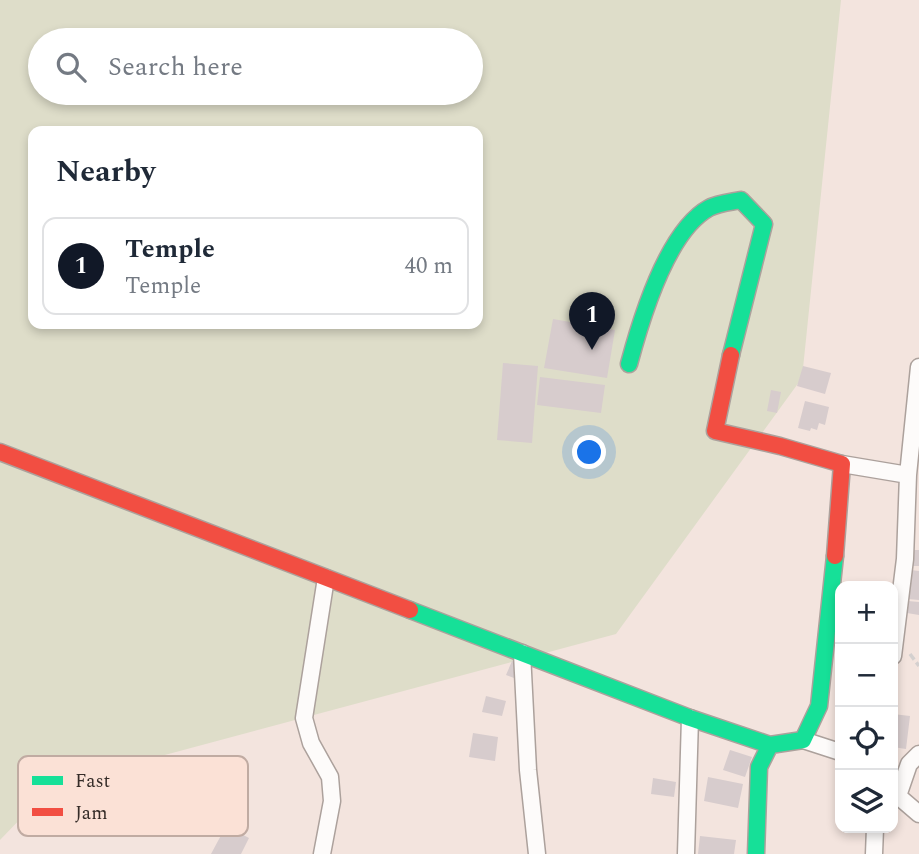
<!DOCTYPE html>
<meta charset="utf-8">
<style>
body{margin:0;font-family:Spectral,serif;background:#f2f2f3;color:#1f2937}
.controls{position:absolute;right:21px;bottom:21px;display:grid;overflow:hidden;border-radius:14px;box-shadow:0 4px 10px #0003}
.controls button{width:63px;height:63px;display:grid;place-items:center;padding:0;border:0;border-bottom:2px solid #e0e1e3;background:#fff;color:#1f2937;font:35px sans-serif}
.you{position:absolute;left:590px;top:453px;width:24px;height:24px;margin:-18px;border:5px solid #fff;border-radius:50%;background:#1a73e8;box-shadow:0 0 0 10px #1a73e833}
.badge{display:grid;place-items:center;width:46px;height:46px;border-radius:50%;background:#111827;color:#fff;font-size:23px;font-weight:700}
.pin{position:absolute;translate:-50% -58px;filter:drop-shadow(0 2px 4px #0008)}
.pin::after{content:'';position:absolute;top:37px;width:24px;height:21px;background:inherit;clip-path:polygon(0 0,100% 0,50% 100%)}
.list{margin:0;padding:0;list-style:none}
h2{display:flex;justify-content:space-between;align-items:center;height:91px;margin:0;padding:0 28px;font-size:30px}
h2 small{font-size:23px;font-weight:400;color:#747a83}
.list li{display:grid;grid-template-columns:46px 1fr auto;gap:21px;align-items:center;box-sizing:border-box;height:98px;margin:0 14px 14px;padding:0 14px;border:2px solid #e0e1e3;border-radius:14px}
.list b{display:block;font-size:26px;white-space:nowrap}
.list p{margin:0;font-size:23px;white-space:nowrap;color:#747a83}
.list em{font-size:23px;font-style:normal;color:#747a83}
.icon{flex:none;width:38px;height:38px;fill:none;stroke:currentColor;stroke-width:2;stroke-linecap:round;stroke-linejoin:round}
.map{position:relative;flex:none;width:919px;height:854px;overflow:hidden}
.search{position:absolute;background:#fff;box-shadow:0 4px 10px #0003;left:28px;top:28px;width:455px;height:77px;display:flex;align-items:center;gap:18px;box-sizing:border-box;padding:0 24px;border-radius:38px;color:#747a83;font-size:26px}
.panel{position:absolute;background:#fff;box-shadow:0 4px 10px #0003;left:28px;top:126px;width:455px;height:203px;border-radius:14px}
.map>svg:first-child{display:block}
</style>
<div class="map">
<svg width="919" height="854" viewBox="0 0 919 854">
<rect width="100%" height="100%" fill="#f3e4de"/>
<path fill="#deddc9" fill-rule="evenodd" d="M 0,0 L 841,0 L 802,378 L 616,634 L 53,785 L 0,840 ZM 40,40 L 471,40 L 471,93 L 40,93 ZM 33,131 L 478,131 L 478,324 L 33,324 Z"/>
<path fill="#d7cccd" d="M 553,319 L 615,330 L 607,378 L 544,368 Z
M 503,363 L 538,366 L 532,443 L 497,440 Z
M 803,366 L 831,373 L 825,394 L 797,386 Z
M 540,377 L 605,385 L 601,413 L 537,405 Z
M 771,390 L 781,392 L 777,413 L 767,411 Z
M 805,401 L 829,407 L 825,425 L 819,423 L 817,430 L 811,428 L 810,431 L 798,428 Z
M 913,550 L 919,550 L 919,566 L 911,566 Z
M 911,570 L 919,571 L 919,600 L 908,599 Z
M 908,601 L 919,602 L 919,615 L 907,613 Z
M 512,661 L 519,664 L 514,678 L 506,675 Z
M 486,696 L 506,701 L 502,716 L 482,712 Z
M 893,714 L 910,716 L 906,749 L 893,747 Z
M 473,733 L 498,737 L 495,761 L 469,757 Z
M 730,750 L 752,757 L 745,777 L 723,770 Z
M 708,777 L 743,784 L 738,808 L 704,801 Z
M 653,778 L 676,782 L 674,797 L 651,794 Z
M 226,826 L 249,838 L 241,854 L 211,854 Z
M 700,836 L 736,840 L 734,854 L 698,854 Z"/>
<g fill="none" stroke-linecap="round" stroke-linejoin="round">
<defs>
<path id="street" d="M 842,464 L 908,475 L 919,367
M 522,653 L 528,770 L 537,854
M 893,656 L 905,559 L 908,475
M 803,740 L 840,752
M 919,754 L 909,764 L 898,796 L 919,814
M 322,854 L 332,801 L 330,777 L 311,743 L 304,718 L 326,578
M 686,854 L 690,718
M 874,854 L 875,828"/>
<path id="fast" d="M 629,364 C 641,319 667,231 709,208 C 718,203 731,202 741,200 L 764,224 L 731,355
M 410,610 L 690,718 L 770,745
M 756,854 L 759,767 L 770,745 L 803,740 L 819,706 L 835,556"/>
<path id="jam" d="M 731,355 L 715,431 L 780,446 L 842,464 L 835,556
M 0,452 L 410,610"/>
</defs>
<use href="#street" stroke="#aca19c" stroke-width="19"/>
<use href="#fast" stroke="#aca19c" stroke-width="19"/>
<use href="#jam" stroke="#aca19c" stroke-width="19"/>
<path stroke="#d4d0cf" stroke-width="3.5" stroke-dasharray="7 3.5" stroke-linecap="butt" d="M 910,654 L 919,666"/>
<use href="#street" stroke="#fdfbfa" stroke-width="16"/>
<use href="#fast" stroke="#16e098" stroke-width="16"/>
<use href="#jam" stroke="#f24e42" stroke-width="16"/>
</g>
<rect x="18" y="756" width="230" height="80" rx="10" fill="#fbe1d6" stroke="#c0aba2" stroke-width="2"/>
<rect x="32" y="776" width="31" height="9" fill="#16e098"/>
<rect x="32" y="808" width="31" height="8" fill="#f24e42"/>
<g font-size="19" fill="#352c28">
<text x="75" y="787">Fast</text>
<text x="75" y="819">Jam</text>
</g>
</svg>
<div class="controls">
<button>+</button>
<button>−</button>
<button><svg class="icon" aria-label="locate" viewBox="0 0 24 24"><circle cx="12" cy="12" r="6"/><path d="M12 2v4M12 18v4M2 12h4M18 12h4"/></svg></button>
<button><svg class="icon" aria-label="layers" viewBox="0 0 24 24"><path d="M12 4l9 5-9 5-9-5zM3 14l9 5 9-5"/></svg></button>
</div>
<div class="you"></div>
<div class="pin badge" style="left:592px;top:350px">1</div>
<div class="search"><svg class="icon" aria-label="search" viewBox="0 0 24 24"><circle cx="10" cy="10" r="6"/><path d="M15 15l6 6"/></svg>Search here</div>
<section class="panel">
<h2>Nearby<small></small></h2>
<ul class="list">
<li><span class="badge">1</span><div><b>Temple</b><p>Temple</p></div><em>40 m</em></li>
</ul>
</section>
</div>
